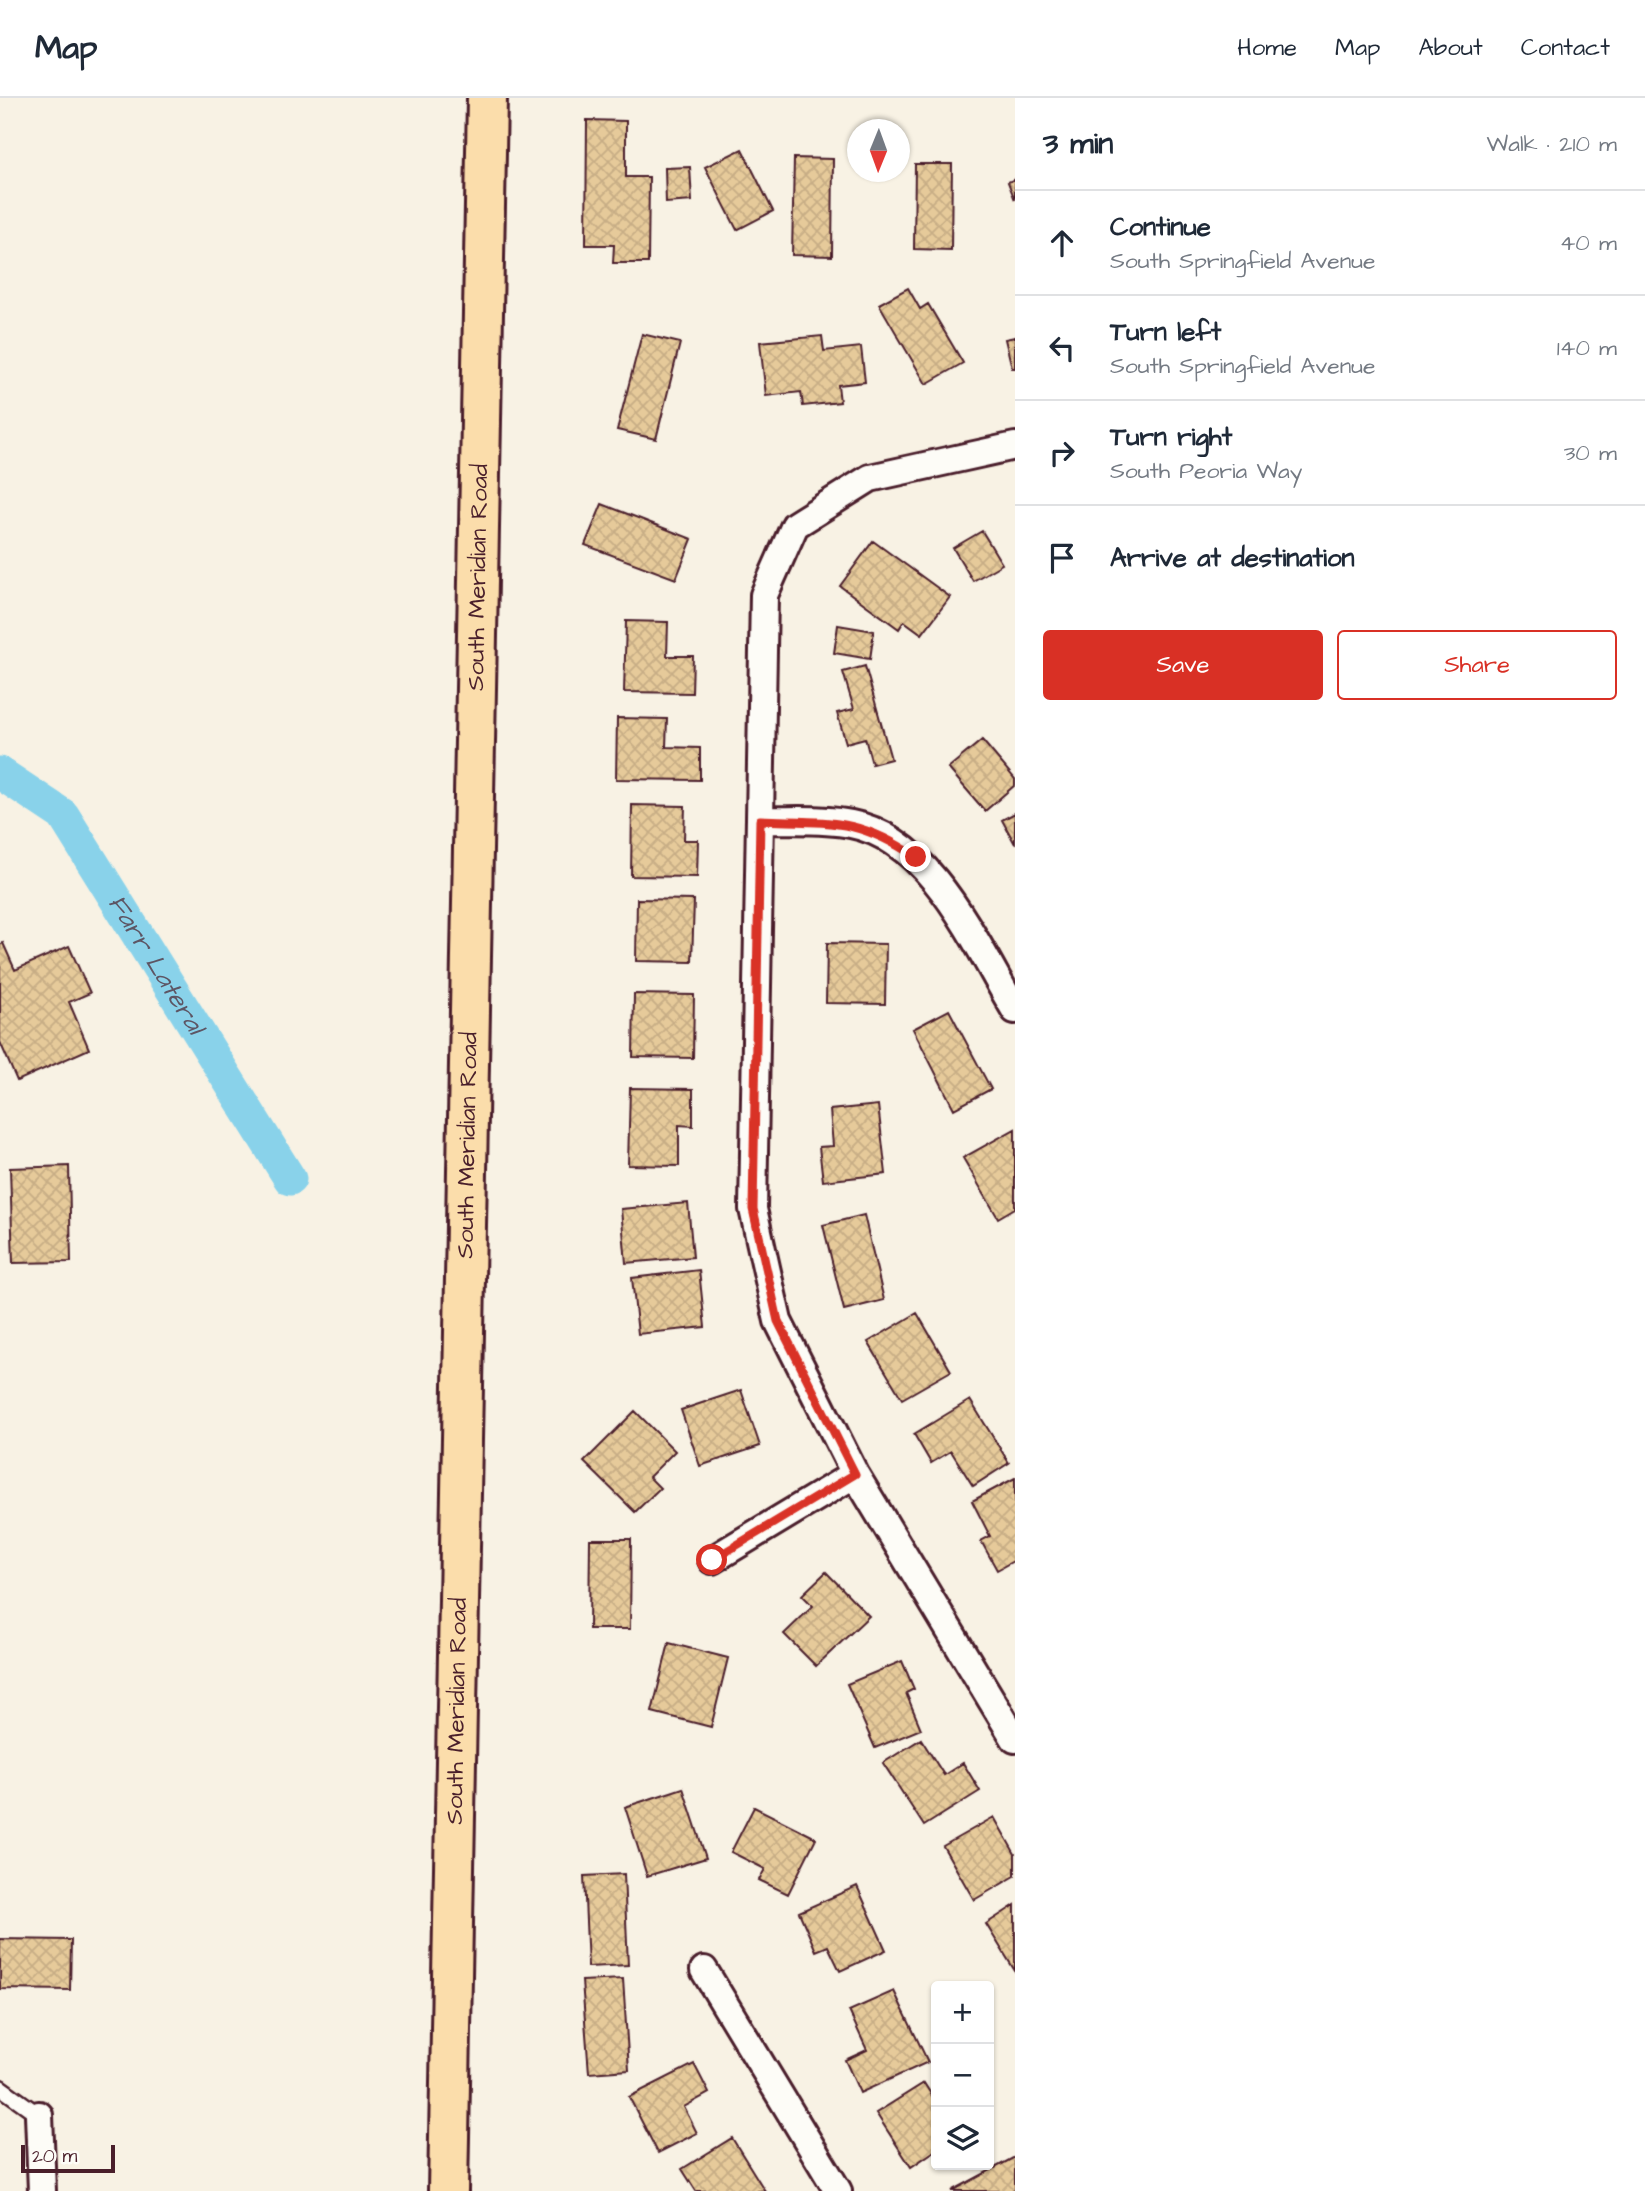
<!DOCTYPE html>
<meta charset="utf-8">
<style>
body{margin:0;font-family:"Architects Daughter",sans-serif;background:#f2f2f3;color:#1f2937}
.controls{position:absolute;right:21px;bottom:21px;display:grid;overflow:hidden;border-radius:7px;box-shadow:0 2px 5px #0004}
.controls button{width:63px;height:63px;display:grid;place-items:center;padding:0;border:0;border-bottom:2px solid #e0e1e3;background:#fff;color:#1f2937;font:35px sans-serif}
.compass{position:absolute;left:847px;top:21px;width:63px;height:63px;border-radius:50%;background:#fff;box-shadow:0 2px 5px #0004;rotate:181deg}
.scale{position:absolute;left:21px;bottom:18px;width:94px;box-sizing:border-box;padding-left:7px;border:4px solid #4a1f2b;border-top:0;font-size:19px;line-height:24px;white-space:nowrap;color:#4a1f2b;-webkit-text-stroke:5px #fdfcf7;paint-order:stroke}
.stop{position:absolute;width:21px;height:21px;margin:-16px;border:5px solid #d93025;border-radius:50%;background:#fff}
.stop.end{background:#d93025;border-color:#fff;box-shadow:0 2px 7px #0008}
.list{margin:0;padding:0;list-style:none}
h2{display:flex;justify-content:space-between;align-items:center;height:91px;margin:0;padding:0 28px;font-size:30px}
h2 small{font-size:23px;font-weight:400;color:#747a83}
.list li{display:grid;grid-template-columns:46px 1fr auto;gap:21px;align-items:center;box-sizing:border-box;height:105px;padding:0 28px;border-top:2px solid #e0e1e3}
.list b{display:block;font-size:26px;white-space:nowrap}
.list p{margin:0;font-size:23px;white-space:nowrap;color:#747a83}
.list em{font-size:23px;font-style:normal;color:#747a83}
.actions{display:flex;gap:14px;padding:21px 28px}
.actions a{flex:1;padding:16px 0;border:2px solid #d93025;border-radius:7px;text-align:center;font-size:24px;color:#d93025}
.actions .main{background:#d93025;color:#fff}
.icon{flex:none;width:38px;height:38px;fill:none;stroke:currentColor;stroke-width:2;stroke-linecap:round;stroke-linejoin:round}
.map{position:relative;flex:none;width:1015px;height:2093px;overflow:hidden}
header{display:flex;align-items:center;gap:42px;box-sizing:border-box;height:98px;padding:0 35px;background:#fff;border-bottom:2px solid #e0e1e3}
header strong{font-size:33px}
nav{display:flex;gap:38px;margin-inline-start:auto;font-size:24px}
main{display:flex}
aside{flex:1;background:#fff}
.map>svg:first-child{display:block}
</style>
<header>
<strong>Map</strong>
<nav><a>Home</a><a>Map</a><a>About</a><a>Contact</a></nav>
</header>
<main>
<div class="map">
<svg width="1015" height="2093" viewBox="0 0 1015 2093">
<defs>
<pattern id="building-cross-hatch" width="8" height="8" patternUnits="userSpaceOnUse" patternTransform="scale(1.75)"><rect width="8" height="8" fill="#e6ca9a"/><path d="M0 0l8 8M0 8l8-8" fill="none" stroke="#c7ad85"/></pattern>
</defs>
<rect width="100%" height="100%" fill="#f8f2e4"/>
<filter id="ink" filterUnits="userSpaceOnUse"><feTurbulence type="fractalNoise" baseFrequency=".0143" numOctaves="2"/><feDisplacementMap in="SourceGraphic" scale="14" xChannelSelector="R" yChannelSelector="G"/><feConvolveMatrix kernelMatrix="1 2 1 2 8 2 1 2 1" color-interpolation-filters="sRGB"/></filter>
<g filter="url(#ink)">
<g fill="none" stroke-linecap="round" stroke-linejoin="round">
<path stroke="#89d2ea" stroke-width="33" id="s1" d="M 0,675 L 63,717 L 290,1081"/>
</g>
<path fill="url(#building-cross-hatch)" stroke="#4a1f2b" stroke-width="2" d="M 587,22 L 626,23 L 626,79 L 649,79 L 648,165 L 613,165 L 614,147 L 586,147 Z
M 742,51 L 773,113 L 737,132 L 705,69 Z
M 794,60 L 833,61 L 832,158 L 792,157 Z
M 915,66 L 952,66 L 951,152 L 914,151 Z
M 690,69 L 692,103 L 666,105 L 665,70 Z
M 1015,81 L 1015,102 L 1008,84 Z
M 908,190 L 920,211 L 928,206 L 963,265 L 926,286 L 879,206 Z
M 642,236 L 680,245 L 656,341 L 617,332 Z
M 822,238 L 824,253 L 861,249 L 865,284 L 838,287 L 840,304 L 803,308 L 801,294 L 766,298 L 760,244 Z
M 1015,239 L 1015,270 L 1012,270 L 1005,241 Z
M 602,406 L 692,441 L 676,481 L 585,447 Z
M 982,433 L 1002,466 L 973,483 L 953,450 Z
M 873,443 L 950,499 L 922,536 L 904,523 L 899,531 L 840,488 Z
M 626,523 L 668,524 L 667,558 L 693,558 L 692,595 L 624,594 Z
M 838,527 L 874,533 L 870,561 L 834,555 Z
M 865,568 L 891,661 L 872,666 L 865,640 L 846,645 L 837,615 L 854,611 L 843,574 Z
M 617,620 L 667,621 L 666,649 L 700,650 L 700,682 L 616,681 Z
M 982,642 L 1015,681 L 1015,687 L 985,713 L 948,670 Z
M 632,707 L 685,708 L 684,742 L 698,742 L 697,779 L 631,778 Z
M 1015,715 L 1015,746 L 1002,722 Z
M 637,801 L 694,802 L 692,864 L 636,863 Z
M 3,845 L 15,872 L 69,848 L 90,895 L 69,904 L 89,951 L 17,983 L 0,944 L 0,847 Z
M 827,845 L 886,846 L 885,906 L 826,905 Z
M 634,896 L 694,897 L 693,960 L 633,959 Z
M 949,912 L 991,991 L 954,1011 L 913,931 Z
M 630,990 L 693,991 L 693,1028 L 679,1027 L 679,1068 L 628,1067 Z
M 878,1007 L 886,1076 L 823,1083 L 819,1049 L 833,1048 L 830,1012 Z
M 1015,1031 L 1015,1110 L 998,1120 L 963,1060 Z
M 69,1068 L 71,1164 L 13,1165 L 10,1070 Z
M 688,1105 L 693,1159 L 626,1165 L 621,1111 Z
M 864,1117 L 884,1202 L 844,1212 L 823,1127 Z
M 699,1172 L 705,1229 L 638,1236 L 632,1180 Z
M 917,1215 L 951,1273 L 902,1301 L 868,1244 Z
M 741,1292 L 760,1348 L 700,1368 L 681,1312 Z
M 970,1302 L 1009,1365 L 973,1388 L 951,1353 L 931,1365 L 914,1336 Z
M 635,1313 L 675,1353 L 649,1379 L 660,1390 L 635,1414 L 584,1364 Z
M 1015,1380 L 1015,1462 L 997,1472 L 981,1443 L 990,1438 L 972,1403 Z
M 590,1441 L 631,1441 L 630,1531 L 589,1531 Z
M 826,1474 L 869,1518 L 816,1568 L 784,1536 L 813,1508 L 802,1497 Z
M 669,1545 L 728,1560 L 711,1629 L 652,1614 Z
M 902,1563 L 914,1591 L 906,1595 L 921,1631 L 875,1650 L 847,1586 Z
M 921,1641 L 944,1677 L 963,1665 L 980,1693 L 924,1728 L 883,1665 Z
M 683,1690 L 706,1760 L 647,1778 L 625,1709 Z
M 754,1709 L 816,1740 L 788,1796 L 759,1782 L 765,1771 L 731,1754 Z
M 994,1719 L 1015,1756 L 1015,1778 L 974,1802 L 943,1748 Z
M 624,1776 L 628,1867 L 588,1869 L 584,1778 Z
M 857,1788 L 886,1852 L 840,1873 L 828,1848 L 816,1853 L 799,1814 Z
M 1015,1807 L 1015,1873 L 986,1826 Z
M 0,1841 L 71,1842 L 70,1892 L 0,1891 Z
M 623,1881 L 629,1972 L 589,1975 L 582,1883 Z
M 894,1893 L 928,1964 L 860,1995 L 845,1962 L 867,1952 L 849,1913 Z
M 694,1966 L 709,1995 L 684,2009 L 697,2035 L 658,2055 L 629,1999 Z
M 924,1985 L 936,2004 L 936,2052 L 911,2069 L 876,2015 Z
M 732,2040 L 765,2093 L 696,2093 L 682,2071 Z
M 1015,2059 L 1015,2093 L 952,2093 Z"/>
<g fill="none" stroke-linecap="round" stroke-linejoin="round">
<defs>
<path id="service" d="M 0,1989 L 39,2017"/>
<path id="minor" d="M 1015,348 L 870,380 L 795,427 L 764,497 L 753,1111 L 778,1223 L 855,1376 L 1015,1641
M 760,722 C 789,723 822,720 851,726 C 932,741 976,847 1015,912
M 712,1462 L 855,1376
M 704,1872 L 838,2093
M 39,2017 L 42,2093"/>
<g id="primary">
<path id="s2" d="M 448,2093 L 487,0"/>
</g>
</defs>
<use href="#service" stroke="#4a1f2b" stroke-width="19"/>
<use href="#minor" stroke="#4a1f2b" stroke-width="32"/>
<use href="#primary" stroke="#4a1f2b" stroke-width="44"/>
<use href="#service" stroke="#fdfcf7" stroke-width="14"/>
<use href="#minor" stroke="#fdfcf7" stroke-width="26"/>
<use href="#primary" stroke="#fbddab" stroke-width="38"/>
</g>
</g>
<g fill="none" stroke-linecap="round" stroke-linejoin="round" filter="url(#ink)">
<path stroke="#d93025" stroke-width="9" d="M 712,1462 L 855,1376 L 778,1223 L 753,1111 L 760,722 C 829,725 857,719 916,759"/>
</g>
<g text-anchor="middle" dominant-baseline="central" stroke-width="7" stroke-linejoin="round" paint-order="stroke">
<g font-size="24" fill="#4a1f2b" stroke="#fdfcf7">
<text stroke="none"><textPath href="#s2" startOffset="1614">South Meridian Road</textPath></text>
<text stroke="none"><textPath href="#s2" startOffset="1046">South Meridian Road</textPath></text>
<text stroke="none"><textPath href="#s2" startOffset="480">South Meridian Road</textPath></text>
</g>
<g font-size="26" font-style="italic" fill="#5d5564" stroke="#fdfcf7">
<text stroke="none"><textPath href="#s1" startOffset="252">Farr Lateral</textPath></text>
</g>
</g>
</svg>
<div class="controls">
<button>+</button>
<button>−</button>
<button><svg class="icon" aria-label="layers" viewBox="0 0 24 24"><path d="M12 4l9 5-9 5-9-5zM3 14l9 5 9-5"/></svg></button>
</div>
<svg class="compass" viewBox="-18 -18 36 36"><path d="M0-13l5 13h-10z" fill="#e53935"/><path d="M0 13l5-13h-10z" fill="#747a83"/></svg>
<div class="scale">20 m</div>
<div class="stop" style="left:712px;top:1462px"></div>
<div class="stop end" style="left:916px;top:759px"></div>
</div>
<aside>
<h2>3 min<small>Walk · 210 m</small></h2>
<ul class="list">
<li><svg class="icon" aria-label="ahead" viewBox="0 0 24 24"><path d="M12 20V5M6 11l6-6 6 6"/></svg><div><b>Continue</b><p>South Springfield Avenue</p></div><em>40 m</em></li>
<li><svg class="icon" aria-label="left" viewBox="0 0 24 24"><path d="M17 20v-9H6M10 6l-5 5 5 5"/></svg><div><b>Turn left</b><p>South Springfield Avenue</p></div><em>140 m</em></li>
<li><svg class="icon" aria-label="right" viewBox="0 0 24 24"><path d="M7 20v-9h11M14 6l5 5-5 5"/></svg><div><b>Turn right</b><p>South Peoria Way</p></div><em>30 m</em></li>
<li><svg class="icon" aria-label="arrive" viewBox="0 0 24 24"><path d="M6 21V4h12l-3 4 3 4H6"/></svg><div><b>Arrive at destination</b></div></li>
</ul>
<div class="actions"><a class="main">Save</a><a>Share</a></div>
</aside>
</main>
